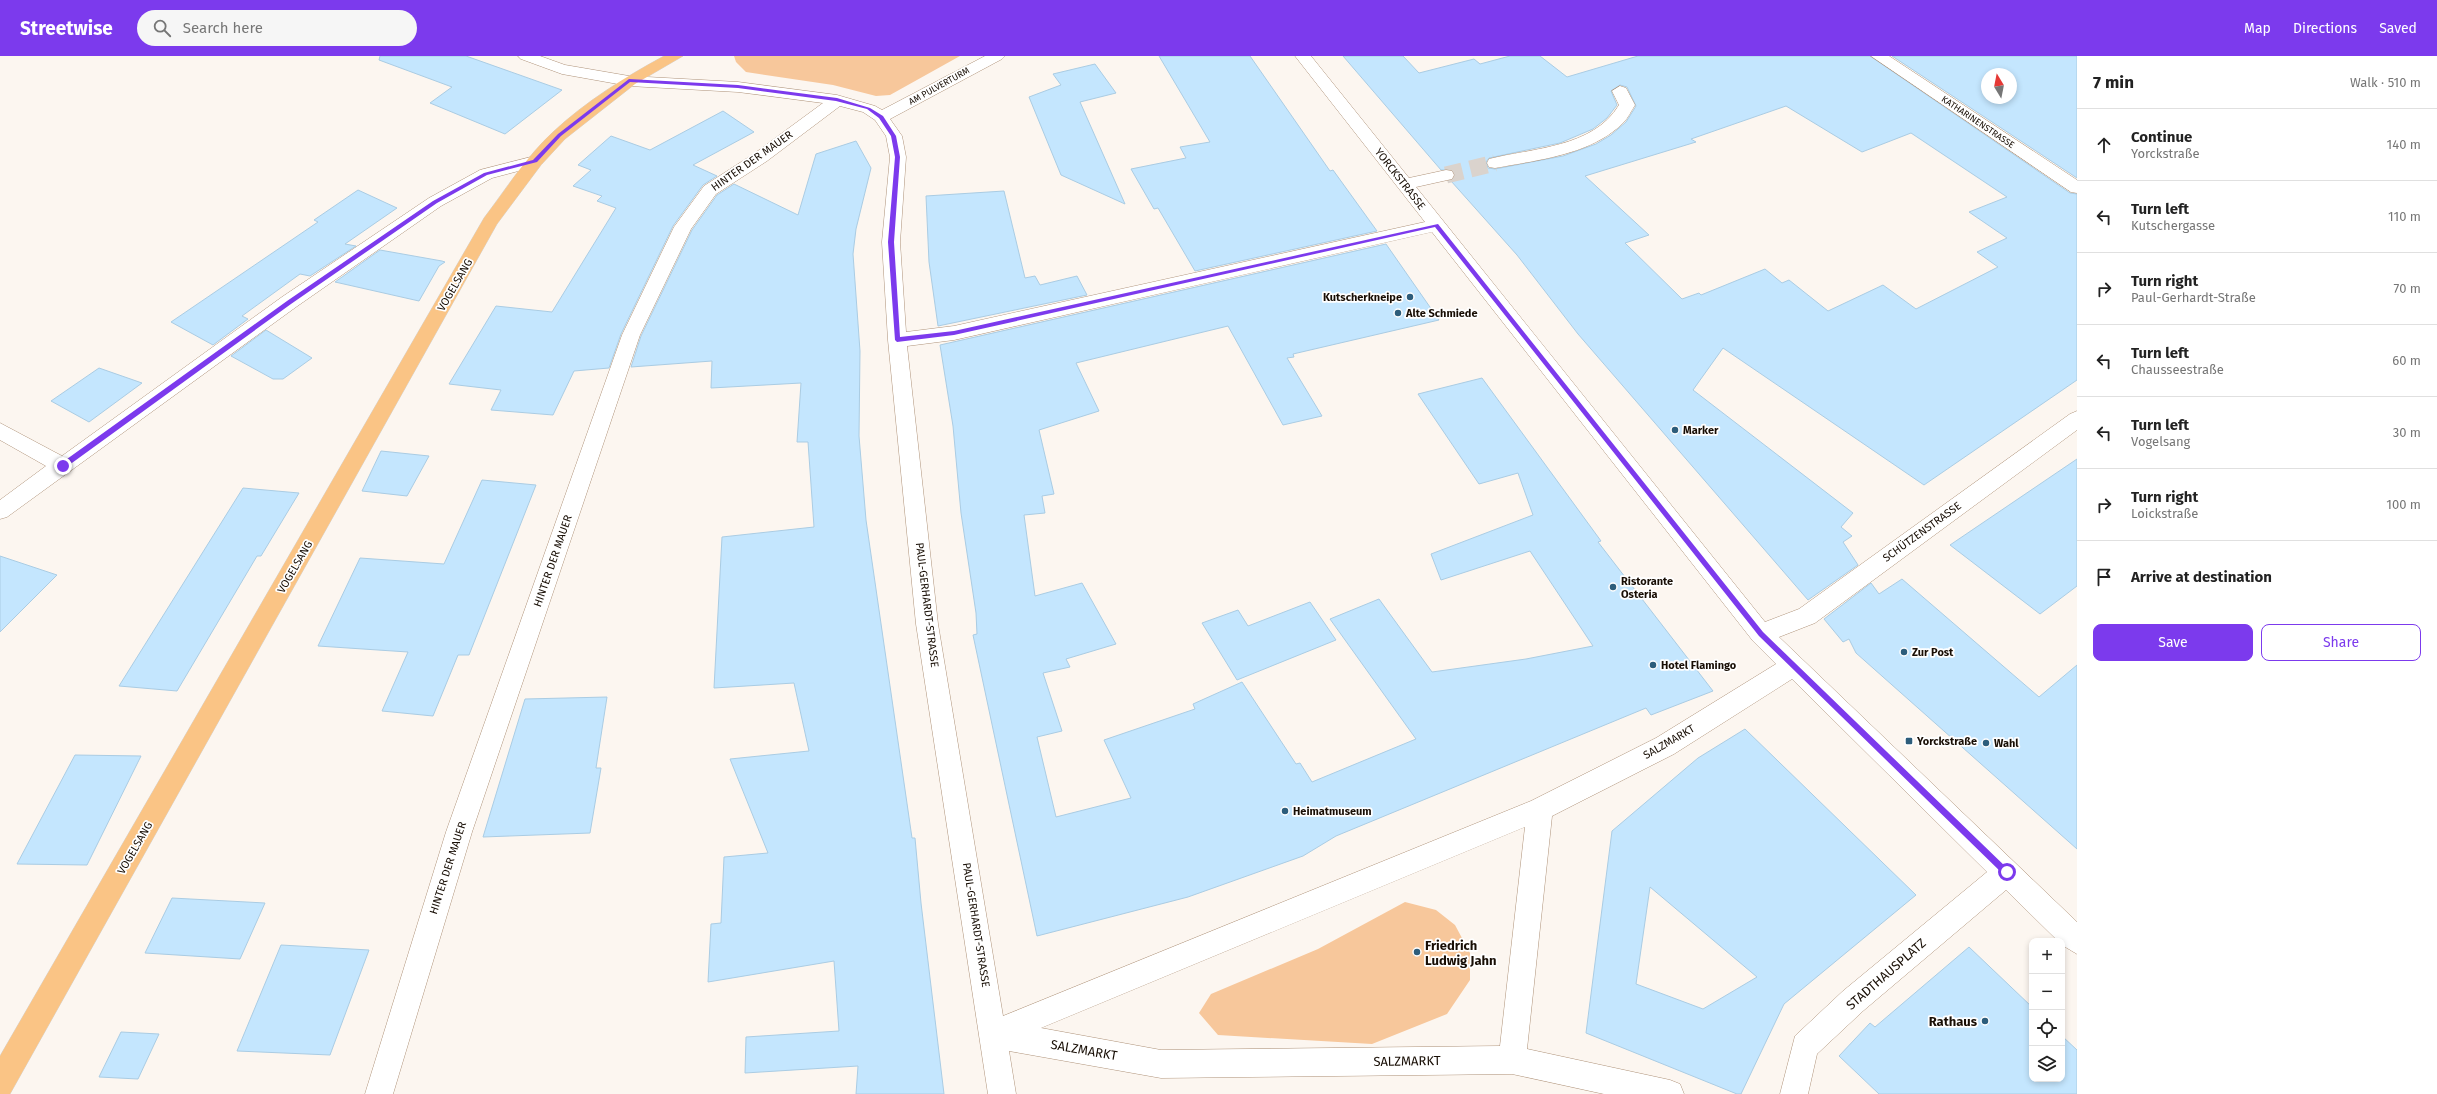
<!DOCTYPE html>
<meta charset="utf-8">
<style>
body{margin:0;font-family:"Fira Sans",sans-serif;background:#f6f6f6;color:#222}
.controls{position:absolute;right:12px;bottom:12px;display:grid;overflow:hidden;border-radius:8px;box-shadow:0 2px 6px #0003}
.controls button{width:36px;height:36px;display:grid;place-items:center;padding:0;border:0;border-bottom:1px solid #e0e0e0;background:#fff;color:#222;font:20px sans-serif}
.compass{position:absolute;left:1981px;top:12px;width:36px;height:36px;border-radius:50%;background:#fff;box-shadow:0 2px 6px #0003;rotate:350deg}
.stop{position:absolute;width:12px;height:12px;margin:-9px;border:3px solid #7c3aed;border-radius:50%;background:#fff}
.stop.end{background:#7c3aed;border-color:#fff;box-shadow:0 1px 4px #0008}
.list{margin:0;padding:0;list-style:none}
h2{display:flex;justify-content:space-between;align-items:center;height:52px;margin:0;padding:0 16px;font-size:17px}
h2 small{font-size:13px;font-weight:400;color:#767676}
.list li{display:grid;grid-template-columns:26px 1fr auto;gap:12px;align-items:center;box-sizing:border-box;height:72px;padding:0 16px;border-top:1px solid #e0e0e0}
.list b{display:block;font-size:15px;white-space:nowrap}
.list p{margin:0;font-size:13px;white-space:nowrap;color:#767676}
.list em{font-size:13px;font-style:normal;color:#767676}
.actions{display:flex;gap:8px;padding:12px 16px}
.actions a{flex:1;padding:9px 0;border:1px solid #7c3aed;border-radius:8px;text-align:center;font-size:14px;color:#7c3aed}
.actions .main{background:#7c3aed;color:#fff}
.icon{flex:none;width:22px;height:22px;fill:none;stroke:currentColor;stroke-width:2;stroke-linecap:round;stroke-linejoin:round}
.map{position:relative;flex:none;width:2077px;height:1038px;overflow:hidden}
header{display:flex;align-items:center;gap:24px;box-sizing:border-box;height:56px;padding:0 20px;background:#7c3aed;color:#fff}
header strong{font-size:19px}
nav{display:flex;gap:22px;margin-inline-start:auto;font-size:14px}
.search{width:280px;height:36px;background:#f6f6f6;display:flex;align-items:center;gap:10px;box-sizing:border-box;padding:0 14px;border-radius:22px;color:#767676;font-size:15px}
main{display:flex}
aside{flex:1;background:#fff}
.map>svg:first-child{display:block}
</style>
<header>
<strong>Streetwise</strong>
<div class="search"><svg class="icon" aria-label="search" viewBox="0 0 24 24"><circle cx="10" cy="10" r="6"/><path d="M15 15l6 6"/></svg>Search here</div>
<nav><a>Map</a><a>Directions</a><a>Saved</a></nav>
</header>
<main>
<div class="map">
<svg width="2077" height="1038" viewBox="0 0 2077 1038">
<rect width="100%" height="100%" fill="#fcf6f0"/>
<path fill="#f7c79b" d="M 734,0 L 960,0 L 890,39 L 876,40 L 833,29 L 746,16 L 736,6 Z
M 1405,846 L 1436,854 L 1455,869 L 1470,897 L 1470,924 L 1447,958 L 1372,988 L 1218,979 L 1199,957 L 1211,938 L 1318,893 Z"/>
<path fill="#c4e6fe" stroke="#aacce3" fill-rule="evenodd" d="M 380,0 L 466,0 L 562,34 L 505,78 L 430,47 L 452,31 L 379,4 Z
M 1159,0 L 1250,0 L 1330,115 L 1333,114 L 1377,175 L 1195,215 L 1158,152 L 1154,153 L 1131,113 L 1186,102 L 1180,91 L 1210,86 Z
M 1343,0 L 1403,0 L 1419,17 L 1474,3 L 1480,8 L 1510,0 L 1540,0 L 1567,21 L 1638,0 L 1870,0 L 2070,137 L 2077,138 L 2077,324 L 1924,429 L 1723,292 L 1693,334 L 1853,457 L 1841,471 L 1852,480 L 1843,486 L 1858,509 L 1808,544 L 1578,278 L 1517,199 L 1451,125 L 1455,120 L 1453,114 L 1441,114 ZM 1620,29 L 1627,31 L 1636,50 L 1626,66 L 1611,79 L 1596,88 L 1563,100 L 1495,113 L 1488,112 L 1486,106 L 1489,102 L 1560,87 L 1593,73 L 1607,62 L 1617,49 L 1611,35 ZM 1786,50 L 1862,96 L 1911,77 L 2007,141 L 1969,156 L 2007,182 L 1977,196 L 1998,211 L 1916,253 L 1883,229 L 1828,255 L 1789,224 L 1782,227 L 1765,213 L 1701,239 L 1699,237 L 1682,243 L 1625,187 L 1649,179 L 1585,120 L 1696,86 L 1691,83 Z
M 1892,0 L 2077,0 L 2077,122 ZM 1987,18 L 2011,18 L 2011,42 L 1987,42 Z
M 1095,8 L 1116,37 L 1080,46 L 1125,148 L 1061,119 L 1029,41 L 1061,29 L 1053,18 Z
M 723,55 L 754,76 L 693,109 L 717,120 L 703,129 L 673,170 L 621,278 L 609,312 L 574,315 L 553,359 L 491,354 L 501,334 L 449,328 L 496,250 L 552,256 L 616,152 L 597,145 L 602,140 L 573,130 L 591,114 L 578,109 L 611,80 L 650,94 Z
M 856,85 L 871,112 L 856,173 L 853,198 L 860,295 L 859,380 L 866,464 L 912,782 L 915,782 L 921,847 L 944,1038 L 856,1038 L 858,1010 L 745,1017 L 746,981 L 839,975 L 834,905 L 708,926 L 711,868 L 721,867 L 724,801 L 768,797 L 730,703 L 809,695 L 794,627 L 714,632 L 722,481 L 814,471 L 808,386 L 797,386 L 801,327 L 711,332 L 712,305 L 631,311 L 641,280 L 692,174 L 717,139 L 734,128 L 798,159 L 816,98 Z
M 358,134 L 397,152 L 345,188 L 356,190 L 310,220 L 300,218 L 242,260 L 248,263 L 213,289 L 171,266 L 318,166 L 314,164 Z
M 1004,135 L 1025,222 L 1035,220 L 1040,229 L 1077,220 L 1087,239 L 938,270 L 929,206 L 926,140 Z
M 1386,188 L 1439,264 L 1293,298 L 1294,301 L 1287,302 L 1322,360 L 1283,369 L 1228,270 L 1076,307 L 1099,355 L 1039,374 L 1054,438 L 1042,440 L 1045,457 L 1024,459 L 1035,540 L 1082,527 L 1116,588 L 1066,603 L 1070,611 L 1043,617 L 1062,675 L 1037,681 L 1056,761 L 1131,742 L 1104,684 L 1195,653 L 1193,648 L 1242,626 L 1296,708 L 1300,707 L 1312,726 L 1416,683 L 1330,563 L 1379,543 L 1432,616 L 1526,603 L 1593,590 L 1530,495 L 1441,524 L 1431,498 L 1533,459 L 1518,417 L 1479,428 L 1418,338 L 1482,322 L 1601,485 L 1598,486 L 1713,635 L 1651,659 L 1646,652 L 1336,780 L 1303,800 L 1188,841 L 1037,880 L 973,579 L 977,578 L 976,557 L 961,457 L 953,370 L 940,289 Z
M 380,194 L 442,205 L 445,206 L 439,210 L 419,245 L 335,226 Z
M 266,274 L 312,302 L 283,323 L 273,323 L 231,300 Z
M 99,312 L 142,327 L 89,366 L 51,345 Z
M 381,395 L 429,400 L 407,440 L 362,435 Z
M 2077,403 L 2077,530 L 2040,558 L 1950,489 Z
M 482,424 L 536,429 L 469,599 L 458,599 L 433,660 L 382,655 L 408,596 L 318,590 L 360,502 L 444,508 Z
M 243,432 L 299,437 L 261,500 L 257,500 L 177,635 L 119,630 Z
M 0,500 L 57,519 L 0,576 Z
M 1902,523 L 2039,641 L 2077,609 L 2077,793 L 1856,597 L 1849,583 L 1843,586 L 1824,563 L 1871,527 L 1879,538 Z
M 1310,546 L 1336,584 L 1237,624 L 1202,567 L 1238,554 L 1248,570 Z
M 607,641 L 596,712 L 601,712 L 590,777 L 483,781 L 525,643 Z
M 1745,673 L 1916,839 L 1784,948 L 1741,1038 L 1737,1038 L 1586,977 L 1612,775 L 1698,702 ZM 1650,831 L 1757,921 L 1703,953 L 1636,928 Z
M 75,699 L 141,700 L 87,809 L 17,808 Z
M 172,842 L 265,847 L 240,903 L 145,897 Z
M 281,889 L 369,894 L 330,999 L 237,995 Z
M 1969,891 L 2032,951 L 2032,1023 L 2062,1023 L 2062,980 L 2077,994 L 2077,1038 L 1879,1038 L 1839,1000 L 1870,967 L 1875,971 Z
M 121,976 L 159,978 L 138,1023 L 99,1021 Z"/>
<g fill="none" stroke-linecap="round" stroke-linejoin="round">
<path stroke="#dad3cd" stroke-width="17" stroke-dasharray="17 8" stroke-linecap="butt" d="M 1446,119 L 1495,107"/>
<defs>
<path id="minor" d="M 518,0 L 540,0 L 565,9 L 629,20 L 738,26 L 837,39 L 875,50 L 882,54 L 985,0 L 1005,0 L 1002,3 L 890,63 L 902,80 L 906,101 L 900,186 L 906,276 L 954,270 L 1425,166 L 1295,0 L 1311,0 L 1409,122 L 1446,114 L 1452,115 L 1454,119 L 1452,123 L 1416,131 L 1765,566 L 1799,553 L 2070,358 L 2077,355 L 2077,374 L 1815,567 L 1779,581 L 2077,866 L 2077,898 L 2062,889 L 2062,885 L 2058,885 L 2006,834 L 1863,955 L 1817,998 L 1808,1038 L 1780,1038 L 1795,980 L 1843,935 L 1987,816 L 1792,623 L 1674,698 L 1552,760 L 1527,993 L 1670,1024 L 1680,1028 L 1684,1038 L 1604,1038 L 1512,1018 L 1161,1022 L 1009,995 L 1016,1038 L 988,1038 L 916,568 L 888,284 L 882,186 L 890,101 L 886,80 L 875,64 L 863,56 L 840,50 L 767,105 L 716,138 L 691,173 L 640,279 L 472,776 L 393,1038 L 365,1038 L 446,776 L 622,279 L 674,171 L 704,130 L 755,97 L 823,47 L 738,36 L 629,30 L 562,18 L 521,3 ZM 1432,176 L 1753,585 L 1776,608 L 1656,682 L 1531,745 L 1003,960 L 938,568 L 907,290 L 954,284 ZM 1525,771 L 1500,990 L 1161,994 L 1041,972 Z
M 1871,0 L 1889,0 L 2077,124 L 2077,137 L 2071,136 Z
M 1620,30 L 1626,32 L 1635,49 C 1631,55 1628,62 1623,67 C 1591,99 1537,104 1495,112 L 1489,111 L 1487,107 L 1489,103 C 1532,92 1593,92 1619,49 L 1612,35 Z
M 535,100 L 541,101 L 543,105 L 541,109 L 492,122 L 441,150 L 296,251 L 7,461 L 0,463 L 0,444 L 46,410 L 0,384 L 0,367 L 62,400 L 282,241 L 429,142 L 480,114 Z"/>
<path id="major" d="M 664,0 L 683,0 L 635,28 L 565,83 L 541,109 L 497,168 L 10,1038 L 0,1038 L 0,1000 L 484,162 C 506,133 526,101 553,76 C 585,46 625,21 664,0 Z"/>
</defs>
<use href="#minor" stroke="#af937a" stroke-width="1"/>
<use href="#major" stroke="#d5d4d2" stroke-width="1"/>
<use href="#minor" fill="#fff" fill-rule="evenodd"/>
<use href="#major" fill="#fac485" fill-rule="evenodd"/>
</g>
<path fill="#7c3aed" d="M 629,23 L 738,29 L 837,42 L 870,52 L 883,60 L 896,80 L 900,101 L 894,186 L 900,281 L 954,275 L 1438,168 L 1763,576 L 2009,814 L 2009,819 L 2004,819 L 1759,580 L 1435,171 L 954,279 L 897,286 L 895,284 L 888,186 L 895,101 L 891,80 L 879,62 L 867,53 L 836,45 L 738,32 L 630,26 L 561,80 L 537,106 L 487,119 L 437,147 L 291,248 L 65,412 L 60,412 L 60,408 L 287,245 L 433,145 L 484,117 L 533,104 L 558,78 Z"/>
<g fill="#2d5d7b" stroke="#fff" stroke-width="1.5">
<circle cx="1410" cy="241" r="4"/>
<circle cx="1398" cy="257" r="4"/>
<circle cx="1675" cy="374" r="4"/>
<circle cx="1613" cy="531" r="4"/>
<circle cx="1904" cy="596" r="4"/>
<circle cx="1653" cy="609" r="4"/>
<rect x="1905" y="681" width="8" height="8" rx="2"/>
<circle cx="1986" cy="687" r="4"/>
<circle cx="1285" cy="755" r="4"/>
<circle cx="1417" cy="896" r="4"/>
<circle cx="1985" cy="965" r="4"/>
</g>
<g text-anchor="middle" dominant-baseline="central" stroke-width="3.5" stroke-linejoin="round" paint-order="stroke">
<g font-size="9" fill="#180e05" stroke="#fff">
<text transform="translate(939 30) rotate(-29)">AM PULVERTURM</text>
<text transform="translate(1978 66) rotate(34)">KATHARINENSTRASSE</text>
</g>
<g font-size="11" fill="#180e05" stroke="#fff">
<text transform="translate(752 105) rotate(-35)">HINTER DER MAUER</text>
<text transform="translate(1400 123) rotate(52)">YORCKSTRASSE</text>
<text transform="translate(455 229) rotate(-60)">VOGELSANG</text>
<text transform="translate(1922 476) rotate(-36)">SCHÜTZENSTRASSE</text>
<text transform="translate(553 505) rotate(-71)">HINTER DER MAUER</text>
<text transform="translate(295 511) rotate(-60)">VOGELSANG</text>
<text transform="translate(927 549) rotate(83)">PAUL-GERHARDT-STRASSE</text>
<text transform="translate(1669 686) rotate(-30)">SALZMARKT</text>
<text transform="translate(135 792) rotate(-60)">VOGELSANG</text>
<text transform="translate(448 812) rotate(-72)">HINTER DER MAUER</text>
<text transform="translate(976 869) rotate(81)">PAUL-GERHARDT-STRASSE</text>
</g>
<g font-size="11" font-weight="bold" fill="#180e05" stroke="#fff" text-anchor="start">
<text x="1402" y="241" text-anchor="end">Kutscherkneipe</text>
<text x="1406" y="257">Alte Schmiede</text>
<text x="1683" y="374">Marker</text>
<text x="1621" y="525">Ristorante<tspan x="1621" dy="13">Osteria</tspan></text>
<text x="1912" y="596">Zur Post</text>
<text x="1661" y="609">Hotel Flamingo</text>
<text x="1917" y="685">Yorckstraße</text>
<text x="1994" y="687">Wahl</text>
<text x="1293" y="755">Heimatmuseum</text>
</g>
<g font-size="13" font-weight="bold" fill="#180e05" stroke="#fff" text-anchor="start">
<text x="1425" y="889">Friedrich<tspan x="1425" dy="15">Ludwig Jahn</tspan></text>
<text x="1977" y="965" text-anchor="end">Rathaus</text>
</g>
<g font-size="13" fill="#180e05" stroke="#fff">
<text transform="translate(1886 918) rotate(-41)">STADTHAUSPLATZ</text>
<text transform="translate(1084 994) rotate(10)">SALZMARKT</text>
<text transform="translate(1407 1005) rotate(-1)">SALZMARKT</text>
</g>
</g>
</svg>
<div class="controls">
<button>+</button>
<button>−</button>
<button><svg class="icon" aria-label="locate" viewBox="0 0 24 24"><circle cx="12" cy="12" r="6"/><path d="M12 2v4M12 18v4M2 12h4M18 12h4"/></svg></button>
<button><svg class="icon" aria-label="layers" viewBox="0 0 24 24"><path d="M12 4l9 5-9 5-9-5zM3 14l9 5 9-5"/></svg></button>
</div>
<svg class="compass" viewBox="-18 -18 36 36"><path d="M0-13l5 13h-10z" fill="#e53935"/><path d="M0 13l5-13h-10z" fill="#767676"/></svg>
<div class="stop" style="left:2007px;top:816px"></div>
<div class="stop end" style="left:63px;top:410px"></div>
</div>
<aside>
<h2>7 min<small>Walk · 510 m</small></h2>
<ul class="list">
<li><svg class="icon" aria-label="ahead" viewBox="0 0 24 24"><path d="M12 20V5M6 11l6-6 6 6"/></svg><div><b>Continue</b><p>Yorckstraße</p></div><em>140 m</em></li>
<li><svg class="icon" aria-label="left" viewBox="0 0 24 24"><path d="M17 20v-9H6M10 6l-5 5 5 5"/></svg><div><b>Turn left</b><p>Kutschergasse</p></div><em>110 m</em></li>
<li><svg class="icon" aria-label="right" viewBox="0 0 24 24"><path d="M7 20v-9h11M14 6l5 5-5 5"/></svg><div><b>Turn right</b><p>Paul-Gerhardt-Straße</p></div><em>70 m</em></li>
<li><svg class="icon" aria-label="left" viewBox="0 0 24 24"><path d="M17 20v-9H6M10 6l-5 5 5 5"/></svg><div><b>Turn left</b><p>Chausseestraße</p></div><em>60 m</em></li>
<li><svg class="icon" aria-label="left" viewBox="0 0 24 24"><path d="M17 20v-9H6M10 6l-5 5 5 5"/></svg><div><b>Turn left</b><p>Vogelsang</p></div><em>30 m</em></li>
<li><svg class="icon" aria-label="right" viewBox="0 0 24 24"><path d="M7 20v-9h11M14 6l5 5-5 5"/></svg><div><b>Turn right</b><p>Loickstraße</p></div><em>100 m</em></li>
<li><svg class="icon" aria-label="arrive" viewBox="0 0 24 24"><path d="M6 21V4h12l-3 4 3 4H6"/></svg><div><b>Arrive at destination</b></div></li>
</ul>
<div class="actions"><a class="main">Save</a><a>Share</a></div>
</aside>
</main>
